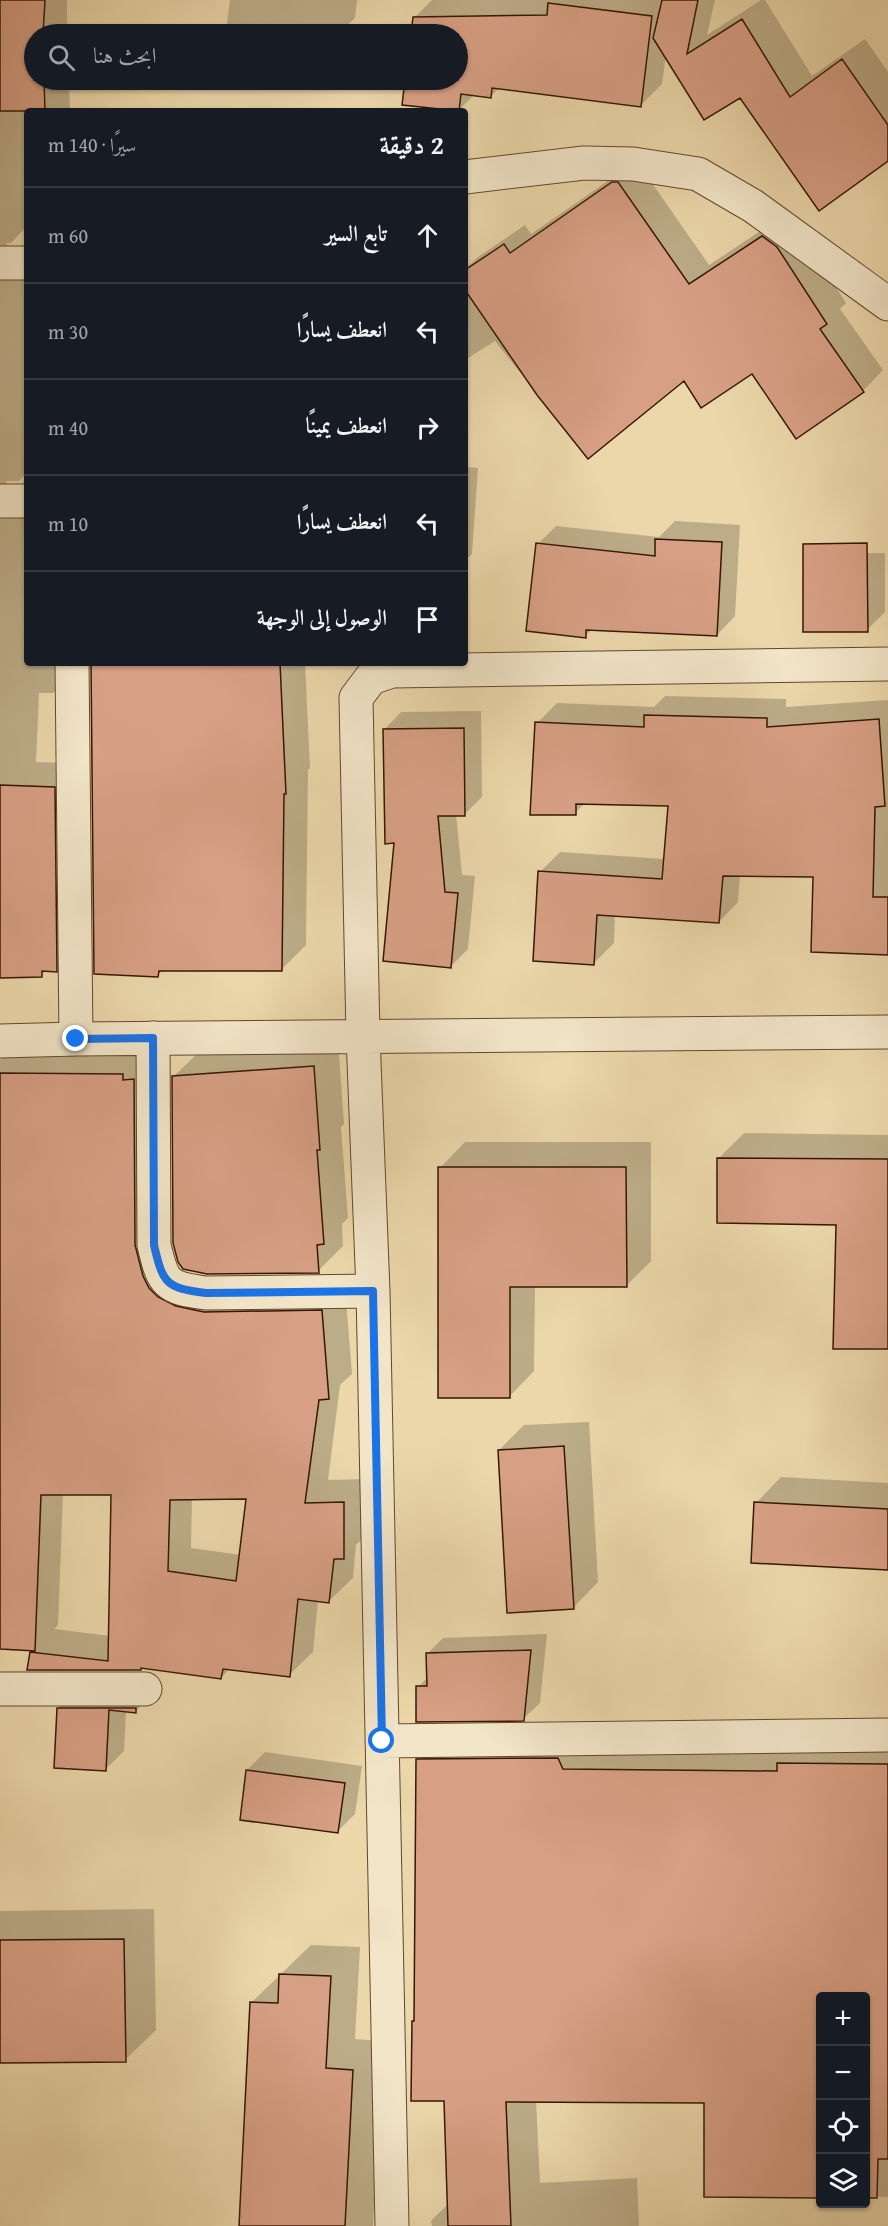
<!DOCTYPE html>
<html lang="ar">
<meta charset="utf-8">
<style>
body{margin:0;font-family:"Gentium Book Plus",Amiri,serif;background:#242831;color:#f1f3f6;direction:rtl}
.controls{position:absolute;right:18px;bottom:18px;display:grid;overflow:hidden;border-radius:6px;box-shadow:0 2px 4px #0004}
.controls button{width:54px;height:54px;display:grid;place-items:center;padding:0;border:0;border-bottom:2px solid #363941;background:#171b24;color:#f1f3f6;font:30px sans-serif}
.stop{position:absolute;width:18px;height:18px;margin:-14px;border:4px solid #1a73e8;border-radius:50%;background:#fff}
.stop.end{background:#1a73e8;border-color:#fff;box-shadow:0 2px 6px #0008}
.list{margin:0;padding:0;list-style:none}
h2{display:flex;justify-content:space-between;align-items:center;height:78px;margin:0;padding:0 24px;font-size:26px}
h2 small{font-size:20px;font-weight:400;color:#9ea1a6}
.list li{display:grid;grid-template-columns:39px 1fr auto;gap:18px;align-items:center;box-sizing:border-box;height:96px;padding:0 24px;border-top:2px solid #363941}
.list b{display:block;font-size:22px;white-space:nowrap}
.list em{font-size:20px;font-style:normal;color:#9ea1a6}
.icon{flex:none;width:33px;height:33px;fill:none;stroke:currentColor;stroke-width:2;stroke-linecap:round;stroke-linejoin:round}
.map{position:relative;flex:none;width:888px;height:2226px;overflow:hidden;direction:ltr}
.search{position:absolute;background:#171b24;box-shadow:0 2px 4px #0004;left:24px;top:24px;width:444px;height:66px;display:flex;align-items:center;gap:15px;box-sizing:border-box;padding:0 21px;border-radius:33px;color:#9ea1a6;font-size:22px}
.panel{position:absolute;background:#171b24;box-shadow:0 2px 4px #0004;left:24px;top:108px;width:444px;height:558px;border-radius:6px;direction:rtl}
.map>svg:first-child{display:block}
</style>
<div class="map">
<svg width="888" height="2226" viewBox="0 0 888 2226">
<rect width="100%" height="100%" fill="#ebd7aa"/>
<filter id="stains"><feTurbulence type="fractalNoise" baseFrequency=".00333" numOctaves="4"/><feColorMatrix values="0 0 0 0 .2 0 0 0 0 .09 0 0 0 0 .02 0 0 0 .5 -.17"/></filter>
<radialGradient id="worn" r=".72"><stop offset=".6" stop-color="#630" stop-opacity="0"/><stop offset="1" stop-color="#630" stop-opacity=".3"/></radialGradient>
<path fill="#0003" fill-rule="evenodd" d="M 0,0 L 67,0 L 67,34 L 34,34 L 34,80 L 69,80 L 70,111 L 27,111 L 27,226 L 11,243 L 7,243 L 7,247 L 27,257 L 27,472 L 19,481 L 6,481 L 7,485 L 27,496 L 27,663 L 77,663 L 77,669 L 53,693 L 39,693 L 36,762 L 78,763 L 80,946 L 56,971 L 46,970 L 41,976 L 0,977 Z
M 230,0 L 357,0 L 355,18 L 338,34 L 248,34 L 226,32 Z
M 432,0 L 715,0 L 707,35 L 761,0 L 765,0 L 812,76 L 865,39 L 888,72 L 888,160 L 666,55 L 662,84 L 640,106 L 500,87 L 491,96 L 475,94 L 458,111 L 404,104 L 407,80 L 458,80 L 458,34 L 413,34 L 415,17 Z
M 634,163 L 638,163 L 709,265 L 783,216 L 797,227 L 846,303 L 840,309 L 883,370 L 863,391 L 797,437 L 752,372 L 684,379 L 588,457 L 495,341 L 465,360 L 465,269 L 478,257 L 525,225 L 531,234 Z
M 465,467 L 478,468 L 472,554 L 465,561 Z
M 675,521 L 740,525 L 735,616 L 717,635 L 592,629 L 585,636 L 538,544 L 556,526 L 659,537 Z
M 822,553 L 885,553 L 885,612 L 867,630 Z
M 92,663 L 305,663 L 310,768 L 308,770 L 306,945 L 282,969 L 164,969 L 158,975 Z
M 665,696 L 786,699 L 786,707 L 888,700 L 888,953 L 815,876 L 740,875 L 738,902 L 719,922 L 615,915 L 614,943 L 594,963 L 540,872 L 560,852 L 665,859 L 669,805 L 585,803 L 575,813 L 537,723 L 557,703 L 654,707 Z
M 481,711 L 482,797 L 465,814 L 456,814 L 462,875 L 475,876 L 468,949 L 451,966 L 384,730 L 401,712 Z
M 338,1041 L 344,1124 L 341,1127 L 348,1218 L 342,1224 L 343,1246 L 318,1271 L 173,1077 L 199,1052 Z
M 10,1050 L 146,1051 L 159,1225 L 177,1270 L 188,1278 L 345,1287 L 352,1374 L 340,1385 L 328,1480 L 367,1479 L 367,1534 L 356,1545 L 353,1578 L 329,1601 L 318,1600 L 313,1652 L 289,1675 L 230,1668 L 221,1678 L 31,1653 L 35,1649 L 0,1648 L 0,1060 ZM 63,1493 L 113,1493 L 110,1636 L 54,1629 L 58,1625 ZM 192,1498 L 248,1498 L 241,1555 L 191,1548 Z
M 744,1133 L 888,1135 L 888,1348 L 837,1223 L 719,1158 Z
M 465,1142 L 651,1142 L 651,1261 L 626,1286 L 535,1286 L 534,1371 L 509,1397 L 440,1168 Z
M 589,1422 L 598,1582 L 573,1608 L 499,1450 L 524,1425 Z
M 781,1477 L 888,1483 L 888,1568 L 756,1503 Z
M 547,1634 L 540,1703 L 523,1719 L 418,1687 L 428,1677 L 427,1654 L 443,1638 Z
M 77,1690 L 153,1694 L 135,1712 L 126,1711 L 124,1751 L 106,1769 L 59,1708 Z
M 447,1730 L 888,1734 L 888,2197 L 866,2196 L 866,1996 L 820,1996 L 820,2196 L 705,2195 L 705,2101 L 536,2100 L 540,2183 L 637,2178 L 639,2226 L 432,2226 L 431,2221 L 449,2203 L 445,2100 L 415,2020 L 417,1760 Z
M 265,1752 L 362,1766 L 355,1814 L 337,1832 L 247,1770 Z
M 154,1909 L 156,2030 L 125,2060 L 0,2062 L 0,1911 Z
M 311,1945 L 360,1947 L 355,2039 L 382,2041 L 373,2226 L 241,2226 L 251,2003 Z"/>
<path fill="#d79f84" stroke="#361703" stroke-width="1.5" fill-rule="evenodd" d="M 0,0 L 45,0 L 43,34 L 34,34 L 34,80 L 44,80 L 45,111 L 0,111 Z
M 662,0 L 698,0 L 687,54 L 742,19 L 790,97 L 842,59 L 888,125 L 888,161 L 819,211 L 740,98 L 704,120 L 653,38 Z
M 548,3 L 652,16 L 641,107 L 492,88 L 491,98 L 461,94 L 459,111 L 402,105 L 405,80 L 458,80 L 458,34 L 411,34 L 413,17 L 547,15 Z
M 612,182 L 618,182 L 689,284 L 762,236 L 777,247 L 827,324 L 820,329 L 864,392 L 796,439 L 752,374 L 701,408 L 684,381 L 588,459 L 537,395 L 465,290 L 465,270 L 504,244 L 510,253 Z
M 655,539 L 722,542 L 717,636 L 586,630 L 586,638 L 526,631 L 536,543 L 655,556 Z
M 867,543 L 868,632 L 803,632 L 803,544 Z
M 91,663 L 280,663 L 286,794 L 284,794 L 282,971 L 159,971 L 158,977 L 94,974 Z
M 644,715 L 767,718 L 767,727 L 879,719 L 885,806 L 875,807 L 873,897 L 888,897 L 888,955 L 811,952 L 813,877 L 723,876 L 719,923 L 597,915 L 594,965 L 533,961 L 538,871 L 662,879 L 668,806 L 576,804 L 576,815 L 530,815 L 535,722 L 644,727 Z
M 464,728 L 465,816 L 438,816 L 445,892 L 458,893 L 451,968 L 383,961 L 394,843 L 385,844 L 383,729 Z
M 0,785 L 55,787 L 57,972 L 42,971 L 42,977 L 0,978 Z
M 314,1066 L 320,1150 L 317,1150 L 324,1244 L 317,1245 L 319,1273 L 207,1274 L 183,1269 L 178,1262 L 173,1243 L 172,1076 Z
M 0,1073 L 123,1074 L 123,1080 L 134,1079 L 135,1245 L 143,1276 L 149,1288 L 158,1297 L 176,1306 L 204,1312 L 322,1310 L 329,1399 L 319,1400 L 305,1503 L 344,1502 L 344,1559 L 334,1559 L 329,1603 L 298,1599 L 290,1677 L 223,1669 L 221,1679 L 141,1668 L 141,1670 L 27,1670 L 30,1652 L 108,1661 L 111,1495 L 41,1495 L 35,1651 L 0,1649 ZM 246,1499 L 236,1581 L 168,1571 L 170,1500 Z
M 717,1158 L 888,1159 L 888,1349 L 833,1349 L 836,1225 L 717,1223 Z
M 438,1167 L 626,1167 L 627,1287 L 510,1287 L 510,1398 L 438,1398 Z
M 564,1446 L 574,1609 L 507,1613 L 498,1450 Z
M 754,1502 L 888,1509 L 888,1570 L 751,1563 Z
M 531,1650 L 524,1721 L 416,1722 L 416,1686 L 427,1686 L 426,1653 Z
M 57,1708 L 136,1708 L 136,1713 L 109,1710 L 106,1771 L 54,1768 Z
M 558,1758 L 563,1769 L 777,1771 L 777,1763 L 888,1764 L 888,2159 L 878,2159 L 877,2198 L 866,2198 L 866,1996 L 820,1996 L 820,2198 L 704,2197 L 704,2103 L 506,2102 L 511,2226 L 448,2226 L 444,2101 L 411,2101 L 412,2021 L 414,2021 L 416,1759 Z
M 246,1770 L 345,1783 L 338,1833 L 240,1820 Z
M 124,1939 L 126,2062 L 0,2063 L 0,1940 Z
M 279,1974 L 331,1976 L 326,2068 L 353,2070 L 345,2226 L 239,2226 L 250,2002 L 278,2003 Z"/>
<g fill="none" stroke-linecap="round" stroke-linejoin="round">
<defs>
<path id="minor" d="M 465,177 L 584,163 L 633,164 L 698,174 L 753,206 L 888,304
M 0,263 L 25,263
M 0,501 L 27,501
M 72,663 L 76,1039
M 153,1038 L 154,1245 C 163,1284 166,1288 206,1293 L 373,1291
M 0,1041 L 76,1039 L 888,1032
M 0,1689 L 145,1689
M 382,1741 L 888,1735
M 392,2226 L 373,1291 L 363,1036 L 356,698 L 371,678 L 392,671 L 888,664"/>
</defs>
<use href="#minor" stroke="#63472d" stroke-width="35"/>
<use href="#minor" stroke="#f2e5c8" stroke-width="33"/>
</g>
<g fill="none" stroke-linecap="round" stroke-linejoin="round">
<path stroke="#1a73e8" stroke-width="8" d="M 76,1039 L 153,1038 L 154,1245 C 163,1284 166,1288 206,1293 L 373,1291 L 382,1741"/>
</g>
<rect width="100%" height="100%" filter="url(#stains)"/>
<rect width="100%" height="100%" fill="url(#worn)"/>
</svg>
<div class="controls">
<button>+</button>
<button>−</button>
<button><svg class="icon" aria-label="locate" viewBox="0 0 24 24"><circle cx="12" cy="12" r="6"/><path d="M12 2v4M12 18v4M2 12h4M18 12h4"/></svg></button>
<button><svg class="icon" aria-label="layers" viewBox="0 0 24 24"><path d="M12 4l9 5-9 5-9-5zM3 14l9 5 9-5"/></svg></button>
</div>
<div class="stop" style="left:382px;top:1741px"></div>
<div class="stop end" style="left:76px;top:1039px"></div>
<div class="search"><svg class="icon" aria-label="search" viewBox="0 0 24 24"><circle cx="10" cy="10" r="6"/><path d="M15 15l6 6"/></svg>ابحث هنا</div>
<section class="panel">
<h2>2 دقيقة<small>سيرًا · 140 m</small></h2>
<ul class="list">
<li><svg class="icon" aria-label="ahead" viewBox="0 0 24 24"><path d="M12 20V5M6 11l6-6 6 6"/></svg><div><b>تابع السير</b></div><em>60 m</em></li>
<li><svg class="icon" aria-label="left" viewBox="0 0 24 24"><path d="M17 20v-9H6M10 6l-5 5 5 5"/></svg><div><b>انعطف يسارًا</b></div><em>30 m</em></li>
<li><svg class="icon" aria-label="right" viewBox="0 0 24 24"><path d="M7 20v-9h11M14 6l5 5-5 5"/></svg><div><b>انعطف يمينًا</b></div><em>40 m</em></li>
<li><svg class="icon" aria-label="left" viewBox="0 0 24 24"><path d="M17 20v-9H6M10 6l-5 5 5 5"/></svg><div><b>انعطف يسارًا</b></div><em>10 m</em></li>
<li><svg class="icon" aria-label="arrive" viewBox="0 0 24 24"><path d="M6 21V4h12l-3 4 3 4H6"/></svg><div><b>الوصول إلى الوجهة</b></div></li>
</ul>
</section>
</div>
